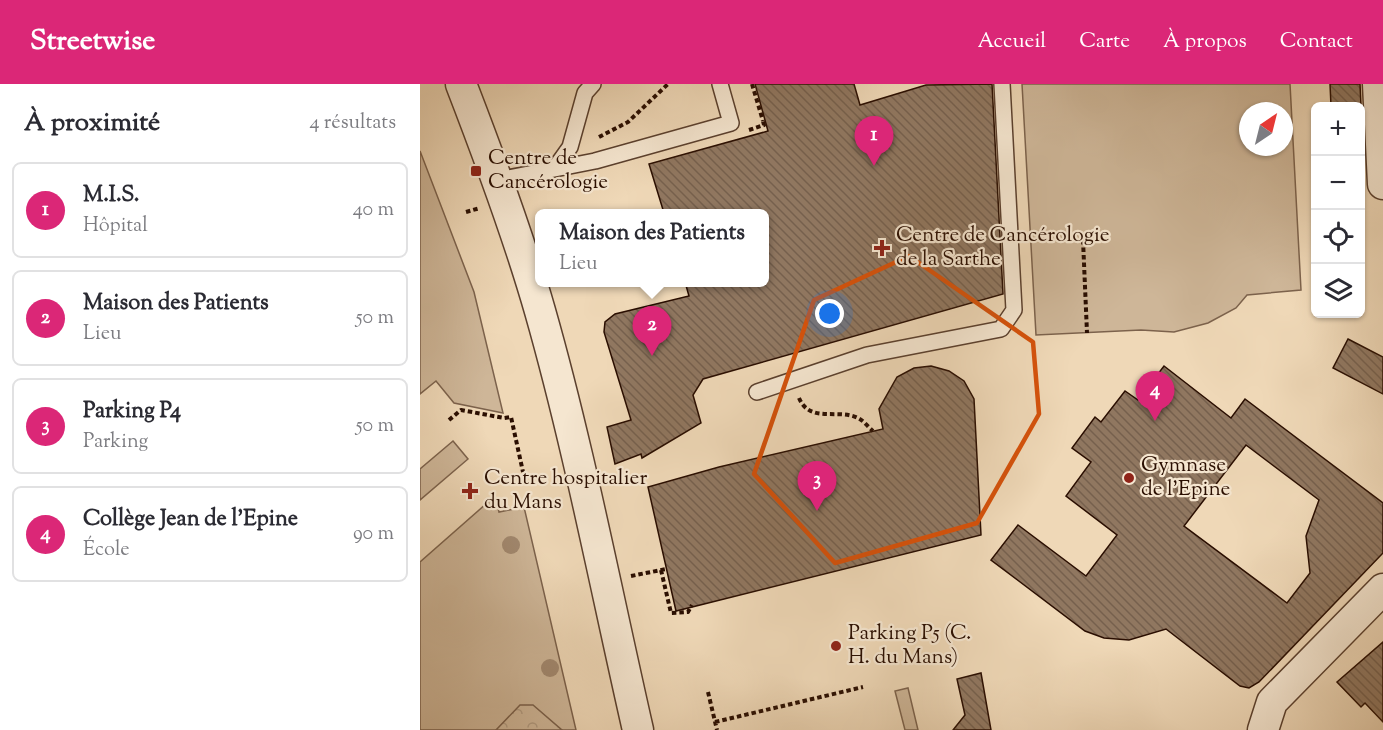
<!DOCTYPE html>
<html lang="fr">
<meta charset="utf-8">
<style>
body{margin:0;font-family:"Sorts Mill Goudy",serif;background:#f2f2f3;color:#2b2b33}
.controls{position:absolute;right:18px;top:18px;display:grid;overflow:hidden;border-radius:9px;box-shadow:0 2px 4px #0004}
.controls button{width:54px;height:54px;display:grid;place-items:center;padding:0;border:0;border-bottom:2px solid #e1e1e2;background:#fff;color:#2b2b33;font:30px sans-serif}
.compass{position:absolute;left:819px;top:18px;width:54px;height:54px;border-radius:50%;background:#fff;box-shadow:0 2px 4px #0004;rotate:35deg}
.you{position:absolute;left:410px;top:230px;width:21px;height:21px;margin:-15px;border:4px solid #fff;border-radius:50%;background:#1a73e8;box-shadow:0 0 0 9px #1a73e833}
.badge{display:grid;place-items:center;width:39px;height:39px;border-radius:50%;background:#db2777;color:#fff;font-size:20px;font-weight:700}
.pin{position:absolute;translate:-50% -50px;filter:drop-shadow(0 2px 3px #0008)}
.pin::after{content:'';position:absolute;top:32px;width:21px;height:18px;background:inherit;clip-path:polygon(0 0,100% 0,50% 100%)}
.popup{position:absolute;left:115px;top:125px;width:234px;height:78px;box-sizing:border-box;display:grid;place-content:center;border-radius:9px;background:#fff;filter:drop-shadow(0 2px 4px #0005);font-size:20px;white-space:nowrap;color:#7c7c81}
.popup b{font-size:22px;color:#2b2b33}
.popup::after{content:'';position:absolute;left:50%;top:100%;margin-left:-12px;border:12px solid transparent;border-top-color:#fff}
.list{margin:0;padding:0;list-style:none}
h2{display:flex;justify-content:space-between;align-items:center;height:78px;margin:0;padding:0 24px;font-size:26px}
h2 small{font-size:20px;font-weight:400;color:#7c7c81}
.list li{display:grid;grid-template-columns:39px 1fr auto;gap:18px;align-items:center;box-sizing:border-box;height:96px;margin:0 12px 12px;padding:0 12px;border:2px solid #e1e1e2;border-radius:9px}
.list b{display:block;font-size:22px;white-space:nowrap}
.list p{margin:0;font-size:20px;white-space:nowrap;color:#7c7c81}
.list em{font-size:20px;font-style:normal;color:#7c7c81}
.icon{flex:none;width:33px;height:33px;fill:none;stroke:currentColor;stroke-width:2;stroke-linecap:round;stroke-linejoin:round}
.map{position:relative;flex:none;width:963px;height:646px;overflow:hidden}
header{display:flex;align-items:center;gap:36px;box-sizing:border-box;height:84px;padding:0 30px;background:#db2777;color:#fff}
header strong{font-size:28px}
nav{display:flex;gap:33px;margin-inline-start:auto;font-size:21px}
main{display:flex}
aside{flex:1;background:#fff}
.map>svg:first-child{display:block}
</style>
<header>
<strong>Streetwise</strong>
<nav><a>Accueil</a><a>Carte</a><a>À propos</a><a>Contact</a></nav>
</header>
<main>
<aside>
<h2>À proximité<small>4 résultats</small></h2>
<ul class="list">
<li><span class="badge">1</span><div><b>M.I.S.</b><p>Hôpital</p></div><em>40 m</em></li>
<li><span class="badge">2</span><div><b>Maison des Patients</b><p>Lieu</p></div><em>50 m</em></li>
<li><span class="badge">3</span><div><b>Parking P4</b><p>Parking</p></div><em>50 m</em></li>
<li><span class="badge">4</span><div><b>Collège Jean de l'Epine</b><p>École</p></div><em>90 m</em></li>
</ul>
</aside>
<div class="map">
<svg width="963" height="646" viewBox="0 0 963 646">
<defs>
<pattern id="forest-crowns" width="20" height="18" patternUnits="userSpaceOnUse" patternTransform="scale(1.5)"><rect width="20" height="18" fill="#ceb698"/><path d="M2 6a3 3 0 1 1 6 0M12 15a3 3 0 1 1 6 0" fill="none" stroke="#b19b81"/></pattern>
<pattern id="building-back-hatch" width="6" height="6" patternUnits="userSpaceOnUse" patternTransform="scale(1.5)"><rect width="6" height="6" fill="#907760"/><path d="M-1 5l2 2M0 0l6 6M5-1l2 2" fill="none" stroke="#76604d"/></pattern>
</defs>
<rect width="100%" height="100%" fill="#efd8b7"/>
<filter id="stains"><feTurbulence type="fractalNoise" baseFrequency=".00333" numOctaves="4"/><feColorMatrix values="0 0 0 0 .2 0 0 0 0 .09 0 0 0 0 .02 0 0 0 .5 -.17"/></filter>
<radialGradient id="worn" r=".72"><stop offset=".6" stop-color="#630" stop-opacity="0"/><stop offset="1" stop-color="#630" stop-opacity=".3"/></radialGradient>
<path fill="#ceb698" stroke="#7c624c" stroke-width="1.5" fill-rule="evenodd" d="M 602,0 L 870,0 L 881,206 L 827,211 L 816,224 L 788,239 L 754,248 L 721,246 L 616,251 ZM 828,27 L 864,27 L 864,63 L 828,63 Z
M 0,67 L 54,208 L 83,329 L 34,319 L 16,297 L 0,310 Z
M 33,357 L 48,375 L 0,416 L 0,385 Z
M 75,412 L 79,428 L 104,423 L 156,646 L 0,646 L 0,478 Z
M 488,604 L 498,646 L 485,646 L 475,607 Z"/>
<path fill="url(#forest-crowns)" stroke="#7c624c" stroke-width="1.5" d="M 100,621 L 113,621 L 142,646 L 76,646 Z"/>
<path fill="url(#building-back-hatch)" stroke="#2a0e01" stroke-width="1.5" fill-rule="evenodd" d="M 335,0 L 434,0 L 440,21 L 506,1 L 572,0 L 583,210 L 283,295 L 273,311 L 281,339 L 222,374 L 221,370 L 195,380 L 187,343 L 211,336 L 184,248 L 185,238 L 195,230 L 269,212 L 265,198 L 345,198 L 345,129 L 244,129 L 229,80 L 348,47 Z
M 910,0 L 940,0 L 941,22 L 911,22 Z
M 928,255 L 963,273 L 963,310 L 913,284 Z
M 511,282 L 529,287 L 544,297 L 554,315 L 561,451 L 256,527 L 228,403 L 299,383 L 463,345 L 459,325 L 477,293 L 494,284 Z
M 744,282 L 811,334 L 825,315 L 963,419 L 963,469 L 839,598 L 829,604 L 820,602 L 746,545 L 709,556 L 684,554 L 665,547 L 571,476 L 598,441 L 666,492 L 697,451 L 646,412 L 671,378 L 652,364 L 675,333 L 681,338 L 705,307 L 718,316 ZM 826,361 L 899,416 L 886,452 L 890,489 L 867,519 L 764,442 Z
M 963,558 L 963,638 L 945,619 L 941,623 L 917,598 Z
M 561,589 L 571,646 L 533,646 L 545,631 L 537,595 Z"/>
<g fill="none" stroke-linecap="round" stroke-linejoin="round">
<defs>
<path id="service" d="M 135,84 L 150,63 L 165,9 L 173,0
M 78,96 L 175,77 L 311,39 L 300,0
M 337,308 L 447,271 L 581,245 L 594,226 L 582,0"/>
<path id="minor" d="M 41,0 C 70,75 98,150 120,227 C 159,364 186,506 218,646
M 958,0 L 963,100
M 843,646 L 852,618 L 963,505"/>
</defs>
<use href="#service" stroke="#5b402e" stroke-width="18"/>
<use href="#minor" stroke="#5b402e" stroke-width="33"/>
<path stroke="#2a0e01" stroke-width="4" stroke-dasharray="4.5 3" stroke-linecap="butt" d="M 332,0 L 343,37
M 329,46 L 344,41 L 343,37
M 179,53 L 208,38 L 248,0
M 46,128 L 60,124
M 663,156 L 667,249
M 379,314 C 390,340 418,324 438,334 C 444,337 448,343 453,347
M 29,336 L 41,326 L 84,334 L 91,333 L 103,388
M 241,486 L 251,529 L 268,528 L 272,521
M 211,492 L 246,485
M 288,608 L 297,646
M 295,638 L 443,603"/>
<use href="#service" stroke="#f5e6d0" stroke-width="15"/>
<use href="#minor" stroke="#f5e6d0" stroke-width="30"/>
</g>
<g fill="#a28970">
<circle cx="91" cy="461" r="9"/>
<circle cx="130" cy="584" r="9"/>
</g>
<path fill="none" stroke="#d5520b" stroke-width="4.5" stroke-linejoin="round" d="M 489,172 L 613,258 L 619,330 L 557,439 L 415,479 L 334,390 L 394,216 Z"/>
<g fill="#8f2418" stroke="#f5e6d0" stroke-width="2">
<rect x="50" y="81" width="12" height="12" rx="3"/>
<path d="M459 155h6v6h6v6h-6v6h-6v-6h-6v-6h6z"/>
<circle cx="709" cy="394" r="6"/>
<path d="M47 398h6v6h6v6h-6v6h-6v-6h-6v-6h6z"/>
<circle cx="416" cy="562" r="6"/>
</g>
<g text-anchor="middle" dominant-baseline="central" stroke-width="4.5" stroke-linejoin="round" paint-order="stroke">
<g font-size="21" fill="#2a0e01" stroke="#f5e6d0" text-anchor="start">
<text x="68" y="75">Centre de<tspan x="68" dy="24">Cancérologie</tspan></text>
<text x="476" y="152">Centre de Cancérologie<tspan x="476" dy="24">de la Sarthe</tspan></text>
<text x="721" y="382">Gymnase<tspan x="721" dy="24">de l'Epine</tspan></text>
<text x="64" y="395">Centre hospitalier<tspan x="64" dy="24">du Mans</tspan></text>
<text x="428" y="550">Parking P5 (C.<tspan x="428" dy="24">H. du Mans)</tspan></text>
</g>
</g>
<rect width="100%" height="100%" filter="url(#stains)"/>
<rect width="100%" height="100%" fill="url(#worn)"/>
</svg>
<div class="controls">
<button>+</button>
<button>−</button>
<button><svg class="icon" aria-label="locate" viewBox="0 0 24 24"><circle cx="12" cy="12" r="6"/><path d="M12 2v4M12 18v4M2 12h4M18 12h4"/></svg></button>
<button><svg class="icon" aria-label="layers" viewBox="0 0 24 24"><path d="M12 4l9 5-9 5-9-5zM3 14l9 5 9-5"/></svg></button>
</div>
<svg class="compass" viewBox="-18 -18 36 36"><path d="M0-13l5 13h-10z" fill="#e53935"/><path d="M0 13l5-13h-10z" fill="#7c7c81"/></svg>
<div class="you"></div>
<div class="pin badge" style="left:454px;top:82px">1</div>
<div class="pin badge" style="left:232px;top:272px">2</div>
<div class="popup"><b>Maison des Patients</b>Lieu</div>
<div class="pin badge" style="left:397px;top:427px">3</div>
<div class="pin badge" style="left:735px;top:337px">4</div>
</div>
</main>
